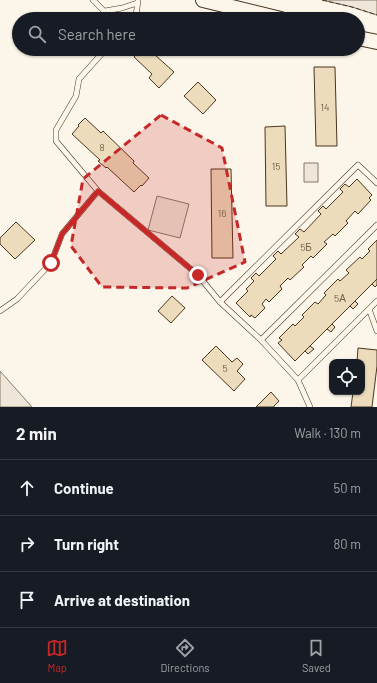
<!DOCTYPE html>
<meta charset="utf-8">
<style>
body{margin:0;font-family:Barlow,sans-serif;background:#20242c;color:#f1f3f6}
.controls{position:absolute;right:12px;bottom:12px;display:grid;overflow:hidden;border-radius:8px;box-shadow:0 1px 3px #0004}
.controls button{width:36px;height:36px;display:grid;place-items:center;padding:0;border:0;border-bottom:1px solid #363941;background:#171b24;color:#f1f3f6;font:20px sans-serif}
.stop{position:absolute;width:12px;height:12px;margin:-9px;border:3px solid #c62828;border-radius:50%;background:#fff}
.stop.end{background:#c62828;border-color:#fff;box-shadow:0 1px 4px #0008}
.list{margin:0;padding:0;list-style:none}
h2{display:flex;justify-content:space-between;align-items:center;height:52px;margin:0;padding:0 16px;font-size:17px}
h2 small{font-size:13px;font-weight:400;color:#9ea1a6}
.list li{display:grid;grid-template-columns:26px 1fr auto;gap:12px;align-items:center;box-sizing:border-box;height:56px;padding:0 16px;border-top:1px solid #363941}
.list b{display:block;font-size:15px;white-space:nowrap}
.list em{font-size:13px;font-style:normal;color:#9ea1a6}
.icon{flex:none;width:22px;height:22px;fill:none;stroke:currentColor;stroke-width:2;stroke-linecap:round;stroke-linejoin:round}
.map{position:relative;flex:none;width:377px;height:407px;overflow:hidden}
.search{position:absolute;background:#171b24;box-shadow:0 1px 3px #0004;left:12px;right:12px;top:12px;height:44px;display:flex;align-items:center;gap:10px;box-sizing:border-box;padding:0 14px;border-radius:22px;color:#9ea1a6;font-size:15px}
.sheet{height:220px;background:#171b24}
nav{display:flex;justify-content:space-around;align-items:center;box-sizing:border-box;height:56px;border-top:1px solid #363941;background:#171b24;font-size:11px;color:#9ea1a6}
nav a{display:grid;justify-items:center;gap:2px}
nav .on{color:#c62828}
.map>svg:first-child{display:block}
</style>
<div class="map">
<svg width="377" height="407" viewBox="0 0 377 407">
<rect width="100%" height="100%" fill="#fbf6e9"/>
<path fill="#ede6d9" stroke="#887966" d="M 322,0 L 377,0 L 377,15 L 352,7 Z
M 304,163 L 318,163 L 318,182 L 304,182 Z
M 157,196 L 189,204 L 180,238 L 148,230 Z
M 0,371 L 32,407 L 0,407 Z"/>
<path fill="#ecdcbc" stroke="#4a3520" d="M 141,49 L 159,49 L 159,50 L 155,55 L 174,72 L 159,88 L 149,78 L 152,74 L 134,57 Z
M 314,67 L 335,67 L 337,146 L 316,146 Z
M 198,82 L 216,100 L 203,114 L 184,96 Z
M 85,118 L 101,133 L 103,131 L 134,161 L 133,163 L 149,178 L 142,186 L 141,185 L 134,192 L 107,167 L 106,168 L 98,161 L 100,160 L 72,134 L 79,126 L 78,125 Z
M 285,126 L 287,206 L 266,206 L 265,127 Z
M 211,169 L 231,169 L 233,258 L 212,258 Z
M 357,179 L 372,195 L 369,198 L 371,200 L 358,214 L 355,211 L 346,221 L 348,223 L 335,236 L 333,234 L 324,242 L 327,244 L 313,258 L 311,256 L 302,265 L 304,267 L 290,280 L 288,278 L 280,286 L 282,289 L 269,302 L 266,299 L 262,304 L 265,308 L 255,318 L 251,315 L 250,317 L 236,303 L 248,291 L 246,289 L 254,281 L 251,278 L 256,273 L 259,276 L 276,259 L 273,256 L 278,251 L 281,254 L 299,237 L 295,234 L 300,229 L 304,232 L 321,214 L 318,211 L 323,206 L 326,209 L 343,192 L 340,189 L 345,184 L 349,187 Z
M 16,222 L 35,240 L 15,259 L 0,244 L 0,238 Z
M 377,240 L 377,279 L 295,361 L 278,343 L 282,340 L 279,338 L 293,324 L 295,326 L 304,317 L 302,315 L 315,302 L 318,304 L 326,295 L 324,293 L 338,279 L 340,281 L 349,273 L 346,270 L 360,257 L 362,259 L 370,251 L 368,249 Z
M 377,279 L 377,285 L 375,287 L 372,284 Z
M 172,296 L 185,308 L 171,323 L 158,311 Z
M 355,301 L 358,304 L 353,309 L 350,306 Z
M 332,324 L 335,327 L 331,332 L 327,329 Z
M 216,346 L 232,362 L 237,358 L 243,364 L 237,371 L 245,379 L 234,391 L 202,360 Z
M 310,346 L 314,349 L 308,354 L 305,351 Z
M 358,348 L 377,350 L 377,366 L 372,407 L 351,407 L 353,392 L 362,392 L 362,362 L 357,362 Z
M 271,392 L 279,401 L 274,406 L 274,407 L 256,407 Z"/>
<g fill="none" stroke-linecap="round" stroke-linejoin="round">
<defs>
<path id="lane" d="M 93,0 L 112,19
M 105,11 L 122,8 L 137,3
M 133,19 L 136,15 L 138,1
M 106,49 L 79,79 L 76,96 L 56,130 L 56,141 L 98,191 L 198,275 L 220,302 L 261,340 L 298,380 L 377,301
M 220,302 L 358,165 L 377,183
M 369,309 L 377,331
M 0,311 L 17,299 L 51,263 L 62,234 L 98,191
M 261,340 L 377,225
M 298,380 L 310,407"/>
<path id="secondary" d="M 203,0 L 281,19
M 358,38 L 377,42"/>
</defs>
<use href="#lane" stroke="#4a3520" stroke-width="6"/>
<use href="#secondary" stroke="#4a3520" stroke-width="16"/>
<use href="#lane" stroke="#fbf6e9" stroke-width="5"/>
<use href="#secondary" stroke="#fbf6e9" stroke-width="14"/>
<path stroke="#4a3520" stroke-width="1" stroke-dasharray="5 2" stroke-linecap="butt" d="M 322,0 L 352,7 L 377,15"/>
</g>
<g fill="none" stroke-linecap="round" stroke-linejoin="round">
<path stroke="#c62828" stroke-width="5" d="M 51,263 L 62,234 L 98,191 L 198,275"/>
</g>
<path fill="#c62828" fill-opacity="0.2" stroke="#c62828" stroke-width="3" stroke-dasharray="8 5" stroke-linejoin="round" d="M 161,115 L 222,148 L 245,262 L 187,288 L 102,287 L 71,246 L 83,179 Z"/>
<g text-anchor="middle" dominant-baseline="central" stroke-width="3" stroke-linejoin="round" paint-order="stroke">
<g font-size="10" fill="#725f47">
<text x="325" y="107">14</text>
<text x="102" y="147">8</text>
<text x="276" y="166">15</text>
<text x="222" y="213">16</text>
<text x="306" y="247">5Б</text>
<text x="340" y="298">5А</text>
<text x="225" y="368">5</text>
</g>
</g>
</svg>
<div class="controls">
<button><svg class="icon" aria-label="locate" viewBox="0 0 24 24"><circle cx="12" cy="12" r="6"/><path d="M12 2v4M12 18v4M2 12h4M18 12h4"/></svg></button>
</div>
<div class="stop" style="left:51px;top:263px"></div>
<div class="stop end" style="left:198px;top:275px"></div>
<div class="search"><svg class="icon" aria-label="search" viewBox="0 0 24 24"><circle cx="10" cy="10" r="6"/><path d="M15 15l6 6"/></svg>Search here</div>
</div>
<section class="sheet">
<h2>2 min<small>Walk · 130 m</small></h2>
<ul class="list">
<li><svg class="icon" aria-label="ahead" viewBox="0 0 24 24"><path d="M12 20V5M6 11l6-6 6 6"/></svg><div><b>Continue</b></div><em>50 m</em></li>
<li><svg class="icon" aria-label="right" viewBox="0 0 24 24"><path d="M7 20v-9h11M14 6l5 5-5 5"/></svg><div><b>Turn right</b></div><em>80 m</em></li>
<li><svg class="icon" aria-label="arrive" viewBox="0 0 24 24"><path d="M6 21V4h12l-3 4 3 4H6"/></svg><div><b>Arrive at destination</b></div></li>
</ul>
</section>
<nav>
<a class="on"><svg class="icon" aria-label="map" viewBox="0 0 24 24"><path d="M3 6l6-2 6 2 6-2v14l-6 2-6-2-6 2zM9 4v14M15 6v14"/></svg>Map</a>
<a><svg class="icon" aria-label="directions" viewBox="0 0 24 24"><path d="M12 3l9 9-9 9-9-9zM9 14v-3h6M13 9l2 2-2 2"/></svg>Directions</a>
<a><svg class="icon" aria-label="saved" viewBox="0 0 24 24"><path d="M7 4h10v16l-5-4-5 4z"/></svg>Saved</a>
</nav>
